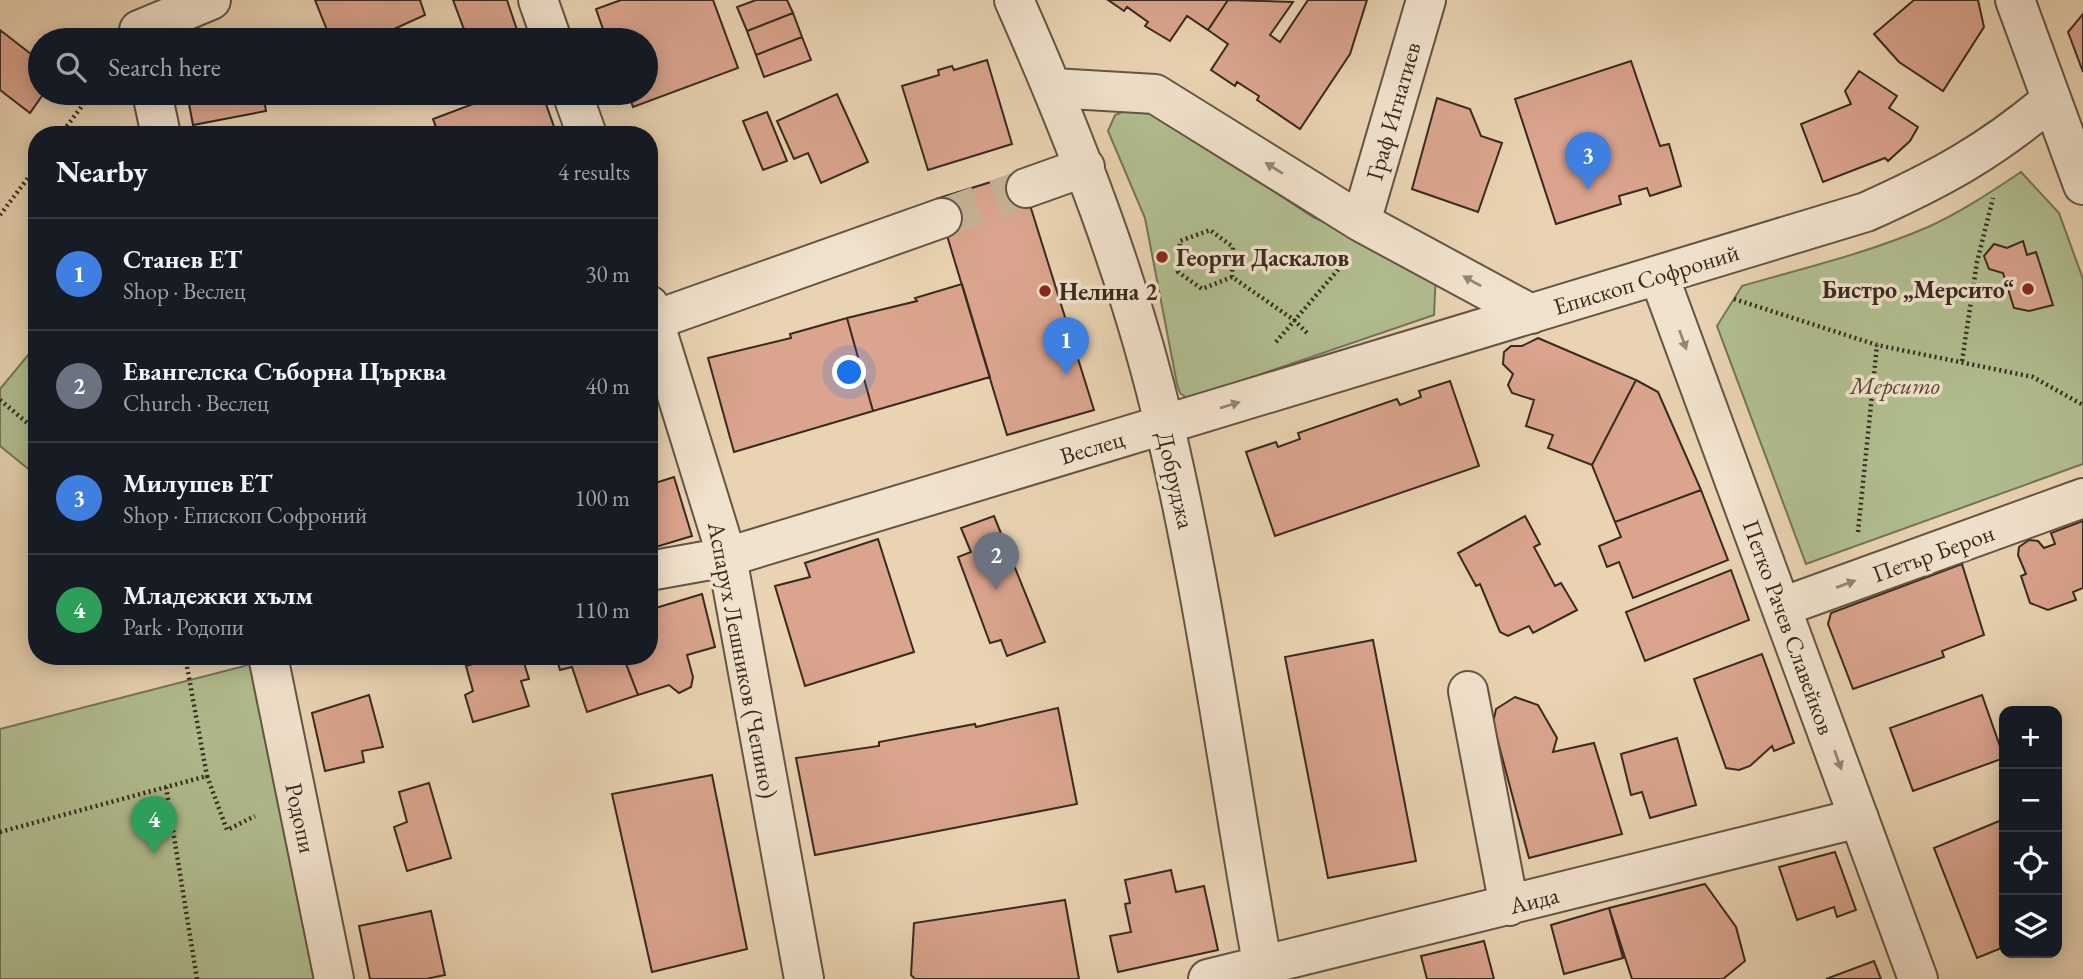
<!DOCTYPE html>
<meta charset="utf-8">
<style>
body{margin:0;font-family:"EB Garamond",serif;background:#242831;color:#f1f3f6}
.controls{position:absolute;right:21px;bottom:21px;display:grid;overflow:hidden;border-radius:14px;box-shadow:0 4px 18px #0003}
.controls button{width:63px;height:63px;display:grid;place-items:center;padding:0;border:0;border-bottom:2px solid #363941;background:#171b24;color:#f1f3f6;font:35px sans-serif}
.you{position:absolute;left:850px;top:373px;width:24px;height:24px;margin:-18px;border:5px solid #fff;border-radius:50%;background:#1a73e8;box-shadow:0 0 0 10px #1a73e833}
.badge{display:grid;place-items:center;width:46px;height:46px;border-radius:50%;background:#c59692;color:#fff;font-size:23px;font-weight:700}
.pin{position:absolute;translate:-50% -58px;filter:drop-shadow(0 2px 4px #0008)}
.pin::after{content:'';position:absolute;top:37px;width:24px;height:21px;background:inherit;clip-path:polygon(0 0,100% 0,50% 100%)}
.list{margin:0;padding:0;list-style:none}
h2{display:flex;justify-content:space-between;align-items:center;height:91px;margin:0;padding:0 28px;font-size:30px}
h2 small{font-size:23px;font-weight:400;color:#9ea1a6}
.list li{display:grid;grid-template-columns:46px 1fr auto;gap:21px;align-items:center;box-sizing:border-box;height:112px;padding:0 28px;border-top:2px solid #363941}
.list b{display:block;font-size:26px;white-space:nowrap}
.list p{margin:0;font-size:23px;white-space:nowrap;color:#9ea1a6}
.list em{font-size:23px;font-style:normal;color:#9ea1a6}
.icon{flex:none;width:38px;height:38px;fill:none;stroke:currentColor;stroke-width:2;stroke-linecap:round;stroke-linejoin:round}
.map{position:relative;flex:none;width:2083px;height:979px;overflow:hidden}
.search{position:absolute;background:#171b24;box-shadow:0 4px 18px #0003;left:28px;top:28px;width:630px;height:77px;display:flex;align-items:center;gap:18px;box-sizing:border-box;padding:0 24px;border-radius:38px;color:#9ea1a6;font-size:26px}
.panel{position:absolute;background:#171b24;box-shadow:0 4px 18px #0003;left:28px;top:126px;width:630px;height:539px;border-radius:28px}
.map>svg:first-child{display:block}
</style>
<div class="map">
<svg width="2083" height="979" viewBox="0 0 2083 979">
<rect width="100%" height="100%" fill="#e9d3b2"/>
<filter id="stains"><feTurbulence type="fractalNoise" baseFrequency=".00286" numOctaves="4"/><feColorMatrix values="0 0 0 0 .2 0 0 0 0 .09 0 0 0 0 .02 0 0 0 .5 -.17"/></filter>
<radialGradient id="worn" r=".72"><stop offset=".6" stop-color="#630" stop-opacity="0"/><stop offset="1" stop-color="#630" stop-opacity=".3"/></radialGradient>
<path fill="#b1be90" stroke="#747458" stroke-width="2" d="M 1135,107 L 1162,117 L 1313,217 L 1436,272 L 1434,315 L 1188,399 L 1180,393 L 1177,384 L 1145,218 L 1108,131 L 1115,115 Z
M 2021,172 L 2059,213 L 2083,279 L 2083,464 L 1806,564 L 1717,326 L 1742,286 C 1804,268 1868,253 1928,227 C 1961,212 1991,192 2021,172 Z
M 33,349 L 37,352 L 37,476 L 0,446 L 0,389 Z
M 268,660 L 334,979 L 0,979 L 0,729 Z"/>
<path fill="#daa48e" stroke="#382a1f" stroke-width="2" d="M 315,0 L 420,0 L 425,15 L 370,40 L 331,40 Z
M 453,0 L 507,0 L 519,36 L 506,40 L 468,40 Z
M 621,0 L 713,0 L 738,68 L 633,107 L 628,93 L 646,93 L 646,40 L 618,40 L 615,31 L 605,35 L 596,9 Z
M 756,0 L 787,0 L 793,13 L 747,31 L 737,7 Z
M 1108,0 L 1228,0 L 1208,30 L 1187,16 L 1170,41 L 1145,26 L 1148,22 L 1127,7 L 1124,11 Z
M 1228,0 L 1293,2 L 1270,35 L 1280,42 L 1308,0 L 1367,0 L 1350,54 L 1300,129 L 1257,100 L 1259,96 L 1237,82 L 1235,86 L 1211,70 L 1228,44 L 1208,30 Z
M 1978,0 L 1984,27 L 1943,91 L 1899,62 L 1874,34 L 1914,0 Z
M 793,13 L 802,37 L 756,55 L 747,31 Z
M 2083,14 L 2083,72 L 2068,32 Z
M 0,30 L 40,61 L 40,93 L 44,93 L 30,113 L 0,90 Z
M 802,37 L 811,60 L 764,77 L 756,55 Z
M 987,60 L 1012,144 L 928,170 L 902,86 L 939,75 L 938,70 L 952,66 L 954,70 Z
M 1631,61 L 1660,146 L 1669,144 L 1681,186 L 1650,196 L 1647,188 L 1619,196 L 1621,204 L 1556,224 L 1515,99 Z
M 1859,71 L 1897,96 L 1889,108 L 1918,127 L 1910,141 L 1888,161 L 1885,158 L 1823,182 L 1801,124 L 1851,104 L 1845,91 Z
M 187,93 L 263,93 L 266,111 L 193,125 Z
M 502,93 L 542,93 L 557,135 L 439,135 L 433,119 Z
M 837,94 L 868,162 L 821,183 L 808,153 L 794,159 L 777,121 Z
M 1437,98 L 1470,109 L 1481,136 L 1502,143 L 1478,212 L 1412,189 Z
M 767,112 L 787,161 L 763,170 L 743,121 Z
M 1020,173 L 1094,410 L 1007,435 L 936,199 Z
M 2023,241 L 2027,255 L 2036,252 L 2053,305 L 2029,311 L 2014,308 L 2003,273 L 1989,269 L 1984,256 L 1994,244 L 2007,248 Z
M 962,284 L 990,377 L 873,411 L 847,318 L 917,301 L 915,298 Z
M 847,318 L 873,411 L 734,452 L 708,358 L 791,338 L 790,334 Z
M 1538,338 L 1636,380 L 1592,465 L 1548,448 L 1553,435 L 1526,426 L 1534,400 L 1512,393 L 1508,385 L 1513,374 L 1503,364 L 1504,352 L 1511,346 L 1522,346 Z
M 1636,380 L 1658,392 L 1701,490 L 1615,522 L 1592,465 Z
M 1636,380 L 1658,392 L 1701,490 L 1615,522 L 1592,465 Z
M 1450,381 L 1479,466 L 1275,536 L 1246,452 L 1276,442 L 1278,447 L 1300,439 L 1298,433 L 1397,399 L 1400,405 L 1421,397 L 1419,391 Z
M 674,477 L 692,536 L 649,549 L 649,485 Z
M 1701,490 L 1728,560 L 1633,598 L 1619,562 L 1607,567 L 1599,546 L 1621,537 L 1615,522 Z
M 994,516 L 1045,642 L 1007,656 L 1001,640 L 990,643 L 958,557 L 971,552 L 961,528 Z
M 1525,516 L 1540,544 L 1534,547 L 1555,586 L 1561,583 L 1577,610 L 1533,633 L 1529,626 L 1508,636 L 1500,632 L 1480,584 L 1476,586 L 1458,553 Z
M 2083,521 L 2083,588 L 2073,592 L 2076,600 L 2048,610 L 2030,603 L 2021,576 L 2026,574 L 2018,555 L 2019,547 L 2029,540 L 2038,541 L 2044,548 L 2055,544 L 2051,533 Z
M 878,539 L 914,652 L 805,686 L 775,586 L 810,577 L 805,563 Z
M 1962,564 L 1984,635 L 1942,651 L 1944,657 L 1853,689 L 1828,624 L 1831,613 Z
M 1731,570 L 1749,620 L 1645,661 L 1626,612 Z
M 702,594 L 715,647 L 687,655 L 693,677 L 691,687 L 679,693 L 669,685 L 638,695 L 623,656 L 649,656 L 649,610 Z
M 1373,640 L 1416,861 L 1328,878 L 1285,657 Z
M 1762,654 L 1794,743 L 1774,751 L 1772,746 L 1750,766 L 1739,770 L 1726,768 L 1694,679 Z
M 499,656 L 522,656 L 529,679 L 521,681 L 529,706 L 473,722 L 465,695 L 473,691 L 466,666 Z
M 556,656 L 623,656 L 638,695 L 587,712 L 572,667 L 560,670 Z
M 369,695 L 383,747 L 362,751 L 364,762 L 325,771 L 312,713 Z
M 1982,695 L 2004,758 L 1913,791 L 1890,728 Z
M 1515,697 L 1538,705 L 1557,738 L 1553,752 L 1594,743 L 1622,834 L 1529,858 L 1493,723 L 1496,709 Z
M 1058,708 L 1077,804 L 815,855 L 796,758 L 879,746 L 879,742 L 975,724 L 976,727 Z
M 1677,738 L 1696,805 L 1650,818 L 1642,792 L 1631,795 L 1621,754 Z
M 712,775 L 747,949 L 652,972 L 612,794 Z
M 429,783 L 451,858 L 407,871 L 394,827 L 407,822 L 399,792 Z
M 2004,819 L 2004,947 L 1977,958 L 1934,848 Z
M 1835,852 L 1856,910 L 1837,917 L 1834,907 L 1797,920 L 1779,867 Z
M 1171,870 L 1176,892 L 1204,886 L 1218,950 L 1118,972 L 1110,936 L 1131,932 L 1125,904 L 1130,903 L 1125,880 Z
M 1705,884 L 1736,927 L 1745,961 L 1723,979 L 1632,979 L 1609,908 Z
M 1065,900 L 1079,979 L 915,979 L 911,975 L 914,923 Z
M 1609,908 L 1623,958 L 1564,974 L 1551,925 Z
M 431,911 L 445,975 L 426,979 L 370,979 L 359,926 Z
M 1484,941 L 1494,979 L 1427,979 L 1421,956 Z
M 1874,961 L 1881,979 L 1826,979 Z"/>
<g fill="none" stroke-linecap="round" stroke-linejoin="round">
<path stroke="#c6b195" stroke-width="38" stroke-dasharray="38 19" stroke-linecap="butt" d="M 942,218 L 1026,188"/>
<defs>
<path id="minor" d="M 538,0 L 552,40
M 1014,0 C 1075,138 1131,281 1165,428 C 1208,610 1231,795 1265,979
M 2015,0 L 2083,185
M 139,30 L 211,0
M 1053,88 L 1155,94 L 1361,222 L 1531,314
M 152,93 L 161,135
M 572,93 L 587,135
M 1026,188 L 1085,167
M 1361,222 L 1426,0
M 1659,276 L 1918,979
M 649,305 L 727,557 L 804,979
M 655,320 L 942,218
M 649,571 L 727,557 L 1866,212 C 1940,179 1989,152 2051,100
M 1782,607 L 2083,498
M 268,656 L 334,979
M 1468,691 L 1509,906
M 1208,979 L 1859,818"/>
</defs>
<use href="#minor" stroke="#645444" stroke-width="42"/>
<path stroke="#382a1f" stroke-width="4.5" stroke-dasharray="2 3.5" stroke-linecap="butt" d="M 60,135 L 92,93
M 0,215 L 37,166
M 1232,277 L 1202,289 L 1178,272 L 1180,241 L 1210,230 L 1233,247 L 1232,277 L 1294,320 L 1307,333
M 1734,299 L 1877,345 L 2033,377 L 2083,405
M 1276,342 L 1343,264
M 1962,361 L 1977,262 L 1993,198
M 0,400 L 37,431
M 1858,532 L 1877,345
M 185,656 L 207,776
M 166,787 L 197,979
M 0,832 L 207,776 L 227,830 L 255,816"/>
<use href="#minor" stroke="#f1e2cd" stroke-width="38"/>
</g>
<defs><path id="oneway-solid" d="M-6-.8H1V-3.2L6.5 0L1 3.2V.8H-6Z" transform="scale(1.75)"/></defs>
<g fill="#948676">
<use href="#oneway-solid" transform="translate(1274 168) rotate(-148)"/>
<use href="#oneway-solid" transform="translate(1472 281) rotate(-151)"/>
<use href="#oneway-solid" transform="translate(1683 340) rotate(70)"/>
<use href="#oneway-solid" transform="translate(1230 405) rotate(-17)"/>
<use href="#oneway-solid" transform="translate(1846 584) rotate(-20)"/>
<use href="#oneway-solid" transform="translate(1838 760) rotate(70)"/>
</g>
<g fill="#8f2418" stroke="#f1e2cd" stroke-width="2.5">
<circle cx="1162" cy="257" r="7"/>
<circle cx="2028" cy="289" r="7"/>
<circle cx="1045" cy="291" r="7"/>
</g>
<g text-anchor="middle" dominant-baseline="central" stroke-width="7" stroke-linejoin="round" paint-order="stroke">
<g font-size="24" fill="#382a1f" stroke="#f1e2cd">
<text transform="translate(1393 111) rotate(-74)">Граф Игнатиев</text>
<text transform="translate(1646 279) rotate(-17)">Епископ Софроний</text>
<text transform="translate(1092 447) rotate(-17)">Веслец</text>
<text transform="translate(1176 480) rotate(77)">Добруджа</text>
<text transform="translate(1933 553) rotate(-20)">Петър Берон</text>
<text transform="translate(1789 627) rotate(70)">Петко Рачев Славейков</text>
<text transform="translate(743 660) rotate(79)">Аспарух Лешников (Чепино)</text>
<text transform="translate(301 818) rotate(78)">Родопи</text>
<text transform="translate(1534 900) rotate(-14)">Аида</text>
</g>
<g font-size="24" font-weight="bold" fill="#382a1f" stroke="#f1e2cd" text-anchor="start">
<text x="1176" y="257">Георги Даскалов</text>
<text x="2014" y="289" text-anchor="end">Бистро „Мерсито“</text>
<text x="1059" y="291">Нелина 2</text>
</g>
<g font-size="24" font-style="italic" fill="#504836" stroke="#f1e2cd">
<text x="1895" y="385">Мерсито</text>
</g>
</g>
<rect width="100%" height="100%" filter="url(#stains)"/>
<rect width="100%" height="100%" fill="url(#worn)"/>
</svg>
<div class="controls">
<button>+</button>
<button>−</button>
<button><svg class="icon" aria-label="locate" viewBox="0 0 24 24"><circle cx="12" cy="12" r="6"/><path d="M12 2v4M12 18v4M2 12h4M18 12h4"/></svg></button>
<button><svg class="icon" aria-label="layers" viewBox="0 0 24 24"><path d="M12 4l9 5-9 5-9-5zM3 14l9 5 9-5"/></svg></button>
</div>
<div class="you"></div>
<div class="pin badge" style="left:1066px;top:375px;background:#3f7fe0">1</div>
<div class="pin badge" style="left:996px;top:590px;background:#6b7280">2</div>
<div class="pin badge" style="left:1588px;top:190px;background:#3f7fe0">3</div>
<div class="pin badge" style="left:154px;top:854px;background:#2e9e5b">4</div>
<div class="search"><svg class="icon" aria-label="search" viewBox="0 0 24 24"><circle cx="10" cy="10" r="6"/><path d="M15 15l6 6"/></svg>Search here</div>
<section class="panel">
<h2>Nearby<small>4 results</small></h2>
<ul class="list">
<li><span class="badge" style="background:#3f7fe0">1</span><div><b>Станев ЕТ</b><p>Shop · Веслец</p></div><em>30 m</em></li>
<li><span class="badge" style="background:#6b7280">2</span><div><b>Евангелска Съборна Църква</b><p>Church · Веслец</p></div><em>40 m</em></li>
<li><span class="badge" style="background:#3f7fe0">3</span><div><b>Милушев ЕТ</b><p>Shop · Епископ Софроний</p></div><em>100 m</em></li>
<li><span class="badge" style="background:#2e9e5b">4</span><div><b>Младежки хълм</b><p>Park · Родопи</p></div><em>110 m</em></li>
</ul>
</section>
</div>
